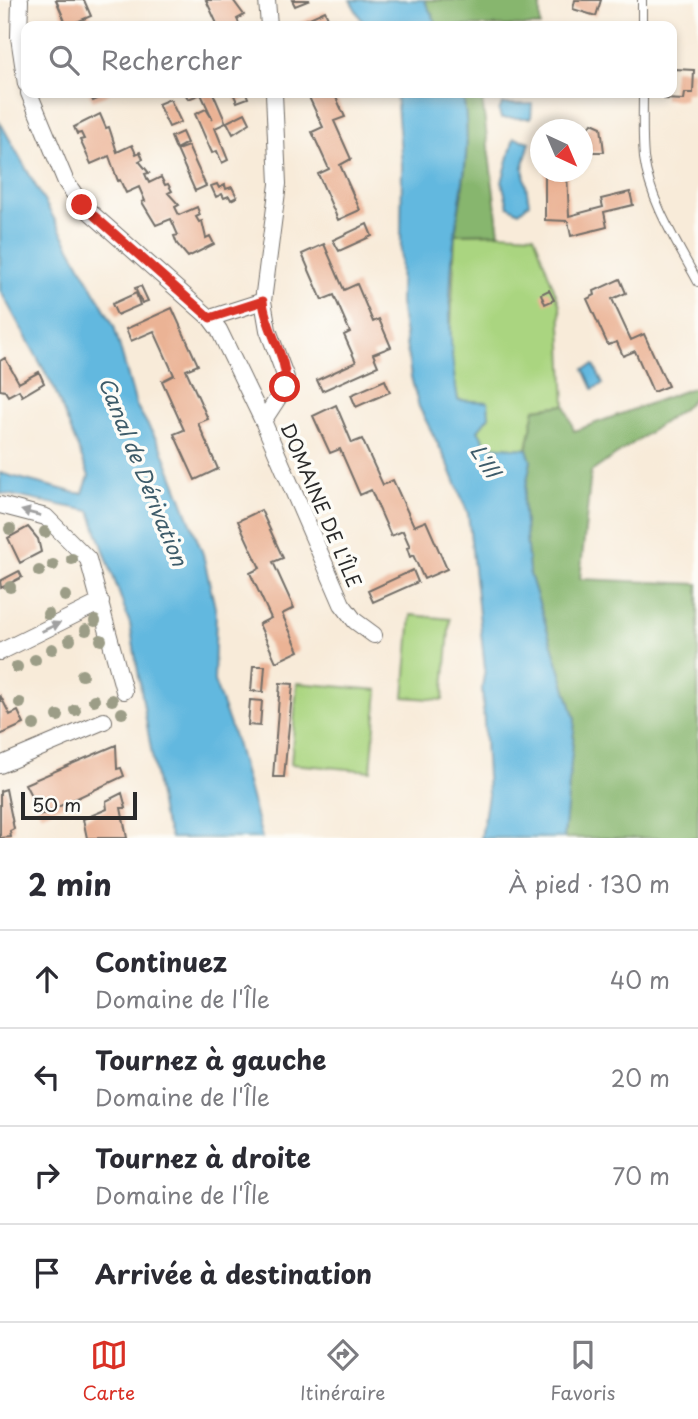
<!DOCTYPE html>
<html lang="fr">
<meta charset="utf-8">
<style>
body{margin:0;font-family:"Playpen Sans",sans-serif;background:#f7f7f7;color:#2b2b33}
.compass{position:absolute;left:530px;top:119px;width:63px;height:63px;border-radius:50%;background:#fff;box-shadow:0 4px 10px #0003;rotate:136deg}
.scale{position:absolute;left:21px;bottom:18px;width:116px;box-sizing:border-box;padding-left:7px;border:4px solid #2b2b2b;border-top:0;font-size:19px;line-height:24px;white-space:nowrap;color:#2b2b2b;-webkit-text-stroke:5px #fdfcf7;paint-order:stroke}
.stop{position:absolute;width:21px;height:21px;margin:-16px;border:5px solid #d93025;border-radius:50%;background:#fff}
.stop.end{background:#d93025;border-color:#fff;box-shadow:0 2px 7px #0008}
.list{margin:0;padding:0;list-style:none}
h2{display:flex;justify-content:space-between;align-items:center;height:91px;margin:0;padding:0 28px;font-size:30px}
h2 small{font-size:23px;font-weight:400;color:#7c7c81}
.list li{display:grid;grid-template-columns:46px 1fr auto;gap:21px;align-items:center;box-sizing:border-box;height:98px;padding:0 28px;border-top:2px solid #e1e1e2}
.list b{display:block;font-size:26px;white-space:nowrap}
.list p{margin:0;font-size:23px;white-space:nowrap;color:#7c7c81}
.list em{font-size:23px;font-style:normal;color:#7c7c81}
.icon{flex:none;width:38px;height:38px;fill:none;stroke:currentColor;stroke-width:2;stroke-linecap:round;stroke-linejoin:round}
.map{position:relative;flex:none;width:698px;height:838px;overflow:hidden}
.search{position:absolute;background:#fff;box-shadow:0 4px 10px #0003;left:21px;right:21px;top:21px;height:77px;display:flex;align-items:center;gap:18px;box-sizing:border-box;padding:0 24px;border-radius:14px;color:#7c7c81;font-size:26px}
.sheet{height:483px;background:#fff}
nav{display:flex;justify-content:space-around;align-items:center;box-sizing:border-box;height:98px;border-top:2px solid #e1e1e2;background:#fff;font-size:19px;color:#7c7c81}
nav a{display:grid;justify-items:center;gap:4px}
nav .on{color:#d93025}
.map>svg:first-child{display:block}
</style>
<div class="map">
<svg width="698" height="838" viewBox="0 0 698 838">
<rect width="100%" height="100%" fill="#fdfcf7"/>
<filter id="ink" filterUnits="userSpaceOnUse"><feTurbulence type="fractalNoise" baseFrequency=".0143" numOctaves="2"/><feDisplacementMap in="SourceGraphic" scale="14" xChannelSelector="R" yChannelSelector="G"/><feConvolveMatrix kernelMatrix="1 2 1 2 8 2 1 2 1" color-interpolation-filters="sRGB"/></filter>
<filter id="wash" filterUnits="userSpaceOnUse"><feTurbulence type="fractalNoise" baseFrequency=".00686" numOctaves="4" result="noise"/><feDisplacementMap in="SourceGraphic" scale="28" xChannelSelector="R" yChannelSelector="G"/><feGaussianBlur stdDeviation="1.57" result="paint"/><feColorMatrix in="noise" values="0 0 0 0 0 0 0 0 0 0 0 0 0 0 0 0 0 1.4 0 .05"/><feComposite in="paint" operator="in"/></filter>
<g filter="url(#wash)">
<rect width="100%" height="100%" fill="#f8ebd9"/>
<path fill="#aad580" stroke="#6a8056" stroke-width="2" d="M 499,233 L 534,235 L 560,305 L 565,405 L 535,409 L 527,449 L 487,446 L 478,430 L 489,416 L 458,400 L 450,353 L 455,234 Z
M 411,615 L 450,619 L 443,700 L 404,697 Z
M 297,683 L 378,690 L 371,771 L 291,764 Z"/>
<path fill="#87b66e" stroke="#59704c" stroke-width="2" d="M 424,0 L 537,0 L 540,1 L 540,26 L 438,26 Z
M 462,93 L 492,93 L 482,99 L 499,233 L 455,234 C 463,187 473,139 462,93 Z
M 698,386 L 698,393 L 683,409 L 591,472 L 580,579 L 698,584 L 698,838 L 564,838 L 575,719 L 529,571 L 523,501 L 531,461 L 527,449 L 535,409 L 565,405 L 574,431 Z"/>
<path fill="#62b8df" stroke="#467285" stroke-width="2" d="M 350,0 L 424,0 L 438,26 L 365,26 Z
M 396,93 L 462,93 C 473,140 462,186 455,232 C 448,288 448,345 458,400 L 488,402 L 489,416 L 478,430 L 487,446 L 527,449 L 531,461 L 523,501 L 529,571 L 575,719 L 564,838 L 481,838 L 488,795 L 482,687 L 485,669 L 468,514 L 448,464 L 419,407 L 411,377 L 400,303 L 402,166 Z
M 502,104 L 532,104 L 531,118 L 501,118 L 499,111 Z
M 0,122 L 114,326 L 136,405 L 162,449 L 203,554 L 216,612 L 214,681 L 235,739 L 262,838 L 171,838 L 162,815 L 130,624 L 90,511 L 0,493 L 0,473 L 76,493 L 83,493 L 89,476 L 54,388 L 0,290 Z
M 514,138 L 530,142 L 523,167 L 529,203 L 519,212 L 508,206 L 502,182 Z
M 594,365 L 603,384 L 593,389 L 584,369 Z"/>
<g id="blocks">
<path fill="#ebb395" d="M 56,0 L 84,0 L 91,16 L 67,26 Z
M 206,0 L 233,0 L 244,15 L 237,19 L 240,26 L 218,26 Z
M 292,0 L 310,0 L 295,6 Z
M 575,0 L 601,0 L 596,16 L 573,9 Z
M 325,11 L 330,22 L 321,26 L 292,26 Z
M 674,69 L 694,70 L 693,93 L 685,93 L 684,100 L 664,99 L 664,93 L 672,93 Z
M 89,93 L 111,93 L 93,101 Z
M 185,93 L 213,93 L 226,123 L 215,128 L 228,160 L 222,163 L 217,151 L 212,153 L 195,114 L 206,109 L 213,120 L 201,94 L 188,99 Z
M 233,93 L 246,93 L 248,98 L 237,102 Z
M 307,93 L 334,93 L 345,117 L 334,121 L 351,159 L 340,165 L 360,210 L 338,220 L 318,174 L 329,169 L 312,132 L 323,127 Z
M 170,99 L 181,122 L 169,127 L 158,104 Z
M 245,113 L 250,123 L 233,134 L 227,122 Z
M 100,114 L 106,128 L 109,127 L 117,152 L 132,145 L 136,154 L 140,152 L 143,159 L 139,161 L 149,173 L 145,174 L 149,183 L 161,177 L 165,185 L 168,184 L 172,191 L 168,193 L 179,205 L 175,207 L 179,215 L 197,207 L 200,215 L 196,217 L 199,222 L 202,221 L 206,238 L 210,236 L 214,244 L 188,257 L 177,244 L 174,236 L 178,235 L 171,219 L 156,225 L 142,202 L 145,201 L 139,187 L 126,193 L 120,180 L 118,181 L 109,156 L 91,164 L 80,140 L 84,139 L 81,133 L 77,134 L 74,127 Z
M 592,123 L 601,127 L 604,152 L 582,152 L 582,130 L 587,130 Z
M 182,132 L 187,143 L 176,149 L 171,137 Z
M 188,146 L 206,186 L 195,191 L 177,150 Z
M 545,172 L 567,172 L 569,216 L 603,207 L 601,199 L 630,192 L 633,205 L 604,212 L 607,227 L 571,236 L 568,221 L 545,220 Z
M 217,184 L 219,188 L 225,185 L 226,189 L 232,187 L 237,197 L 231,200 L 229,196 L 224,198 L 222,194 L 216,197 L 211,186 Z
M 367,224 L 372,236 L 339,251 L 333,240 Z
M 324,244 L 344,290 L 357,284 L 373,322 L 379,319 L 391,347 L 373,354 L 378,366 L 322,391 L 317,380 L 356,362 L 344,335 L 350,332 L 334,295 L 322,300 L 302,254 Z
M 620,279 L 626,293 L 612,299 L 631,340 L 644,334 L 668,386 L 653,392 L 635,351 L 623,356 L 617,342 L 608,345 L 587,299 L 595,295 L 594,291 Z
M 141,286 L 148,301 L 142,303 L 135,288 Z
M 549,290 L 554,300 L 545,304 L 541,294 Z
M 136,293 L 140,305 L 117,315 L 112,304 Z
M 172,308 L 198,365 L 186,370 L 208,419 L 198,423 L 218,469 L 195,480 L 174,434 L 184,430 L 162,381 L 174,375 L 154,331 L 131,341 L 126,329 Z
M 5,358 L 19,383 L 39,372 L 44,383 L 22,396 L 19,390 L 8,396 L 5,391 L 0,390 L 0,361 Z
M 385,380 L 390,392 L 356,407 L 351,395 Z
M 336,405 L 352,443 L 362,439 L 383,485 L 393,480 L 414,526 L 426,521 L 447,569 L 424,579 L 413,555 L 410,557 L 407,548 L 410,547 L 403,531 L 391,536 L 371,490 L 360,495 L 340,449 L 330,453 L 313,416 Z
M 261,510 L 283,558 L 273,562 L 294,608 L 282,614 L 299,651 L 276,662 L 259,624 L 271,618 L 250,573 L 260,568 L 238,521 Z
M 28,527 L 38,539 L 41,552 L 20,563 L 8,538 Z
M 413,570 L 418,582 L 373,602 L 368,591 Z
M 19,571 L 22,577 L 1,588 L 0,581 Z
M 253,666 L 265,666 L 263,692 L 251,691 Z
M 280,683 L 293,684 L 284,777 L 273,777 Z
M 0,695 L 10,715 L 18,711 L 24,724 L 0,735 Z
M 250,700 L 262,701 L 260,726 L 248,725 Z
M 116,745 L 117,769 L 121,768 L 124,776 L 41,815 L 25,784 Z
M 6,789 L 14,829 L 10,831 L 11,837 L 0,838 L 0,791 Z
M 122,793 L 126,808 L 121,808 L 127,838 L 87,838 L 83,819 L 107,809 L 106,801 Z"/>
</g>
</g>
<g filter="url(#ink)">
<use href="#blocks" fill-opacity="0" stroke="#736e68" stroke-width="2"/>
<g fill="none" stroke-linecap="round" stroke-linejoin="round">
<defs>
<path id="service" d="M 642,26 L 642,0
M 643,93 C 643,114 642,136 644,158 C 650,202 677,243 698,282"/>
<path id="minor" d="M 20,0 L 19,37 L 26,84
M 267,0 L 269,26
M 29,93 L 66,182 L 82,205 L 210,318 L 219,330 L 263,421 L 342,604 L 355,621 L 374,635
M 210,318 L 263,301
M 263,421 L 280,395 L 286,378 L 268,330 L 263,301 L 278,184 L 274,93
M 0,505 L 46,517 L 88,559 L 124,691
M 0,652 L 101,602
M 0,765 L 104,721"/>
</defs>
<use href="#service" stroke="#736e68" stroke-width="10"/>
<use href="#minor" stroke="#736e68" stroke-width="18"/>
<use href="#service" stroke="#fff" stroke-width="8"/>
<use href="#minor" stroke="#fff" stroke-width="16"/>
</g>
<g fill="#9c9d87">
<circle cx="10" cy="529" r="6"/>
<circle cx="45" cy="532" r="6"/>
<circle cx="72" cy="559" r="6"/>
<circle cx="53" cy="565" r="6"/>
<circle cx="39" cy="571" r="6"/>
<circle cx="10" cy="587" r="6"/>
<circle cx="65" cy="596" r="6"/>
<circle cx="48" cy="614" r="6"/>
<circle cx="95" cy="621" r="6"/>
<circle cx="86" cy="630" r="6"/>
<circle cx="70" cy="640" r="6"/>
<circle cx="101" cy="640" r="6"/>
<circle cx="52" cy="649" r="6"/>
<circle cx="35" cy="660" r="6"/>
<circle cx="17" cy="667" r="6"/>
<circle cx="82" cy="675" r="6"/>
<circle cx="94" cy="700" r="6"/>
<circle cx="112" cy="700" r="6"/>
<circle cx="20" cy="703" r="6"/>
<circle cx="75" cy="710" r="6"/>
<circle cx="122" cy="713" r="6"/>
<circle cx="58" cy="716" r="6"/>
<circle cx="34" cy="725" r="6"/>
</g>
<defs><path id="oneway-solid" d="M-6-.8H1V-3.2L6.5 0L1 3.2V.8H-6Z" transform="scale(1.75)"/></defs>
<g fill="#a0a0a0">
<use href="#oneway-solid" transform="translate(31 513) rotate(-165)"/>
<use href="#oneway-solid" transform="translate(51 627) rotate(-26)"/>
</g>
</g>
<g fill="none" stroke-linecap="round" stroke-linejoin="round" filter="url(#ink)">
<path stroke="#d93025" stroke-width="9" d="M 82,205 L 210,318 L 263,301 C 265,329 290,360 285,387"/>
</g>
<g text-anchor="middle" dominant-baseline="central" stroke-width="7" stroke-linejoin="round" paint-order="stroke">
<g font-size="19" fill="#2b2b2b" stroke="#fdfcf7">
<text transform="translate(322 505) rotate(67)">DOMAINE DE L'ÎLE</text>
</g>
<g font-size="21" font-style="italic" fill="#3e5c6a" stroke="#fdfcf7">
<text transform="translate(486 460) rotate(58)">L'Ill</text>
<text transform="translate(144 471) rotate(68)">Canal de Dérivation</text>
</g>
</g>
</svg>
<svg class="compass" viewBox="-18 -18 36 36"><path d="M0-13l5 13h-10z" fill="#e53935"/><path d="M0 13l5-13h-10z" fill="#7c7c81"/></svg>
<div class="scale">50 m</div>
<div class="stop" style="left:285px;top:387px"></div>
<div class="stop end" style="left:82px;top:205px"></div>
<div class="search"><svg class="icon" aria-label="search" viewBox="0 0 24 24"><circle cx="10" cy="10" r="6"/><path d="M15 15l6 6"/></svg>Rechercher</div>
</div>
<section class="sheet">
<h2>2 min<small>À pied · 130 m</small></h2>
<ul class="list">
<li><svg class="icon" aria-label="ahead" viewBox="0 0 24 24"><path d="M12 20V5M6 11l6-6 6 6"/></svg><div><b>Continuez</b><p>Domaine de l'Île</p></div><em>40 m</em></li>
<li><svg class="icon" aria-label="left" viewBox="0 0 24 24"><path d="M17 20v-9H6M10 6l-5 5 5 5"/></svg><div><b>Tournez à gauche</b><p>Domaine de l'Île</p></div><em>20 m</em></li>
<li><svg class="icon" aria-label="right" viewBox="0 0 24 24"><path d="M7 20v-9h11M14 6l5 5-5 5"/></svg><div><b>Tournez à droite</b><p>Domaine de l'Île</p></div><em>70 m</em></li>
<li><svg class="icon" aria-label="arrive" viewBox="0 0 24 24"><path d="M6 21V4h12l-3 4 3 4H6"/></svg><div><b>Arrivée à destination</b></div></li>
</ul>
</section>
<nav>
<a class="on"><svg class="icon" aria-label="map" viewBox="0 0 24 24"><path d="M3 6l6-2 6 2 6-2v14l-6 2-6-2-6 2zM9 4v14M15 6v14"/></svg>Carte</a>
<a><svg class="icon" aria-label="directions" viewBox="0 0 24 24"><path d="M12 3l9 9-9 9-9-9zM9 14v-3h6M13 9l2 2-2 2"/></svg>Itinéraire</a>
<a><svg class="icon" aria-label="saved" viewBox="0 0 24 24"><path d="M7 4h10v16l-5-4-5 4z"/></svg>Favoris</a>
</nav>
